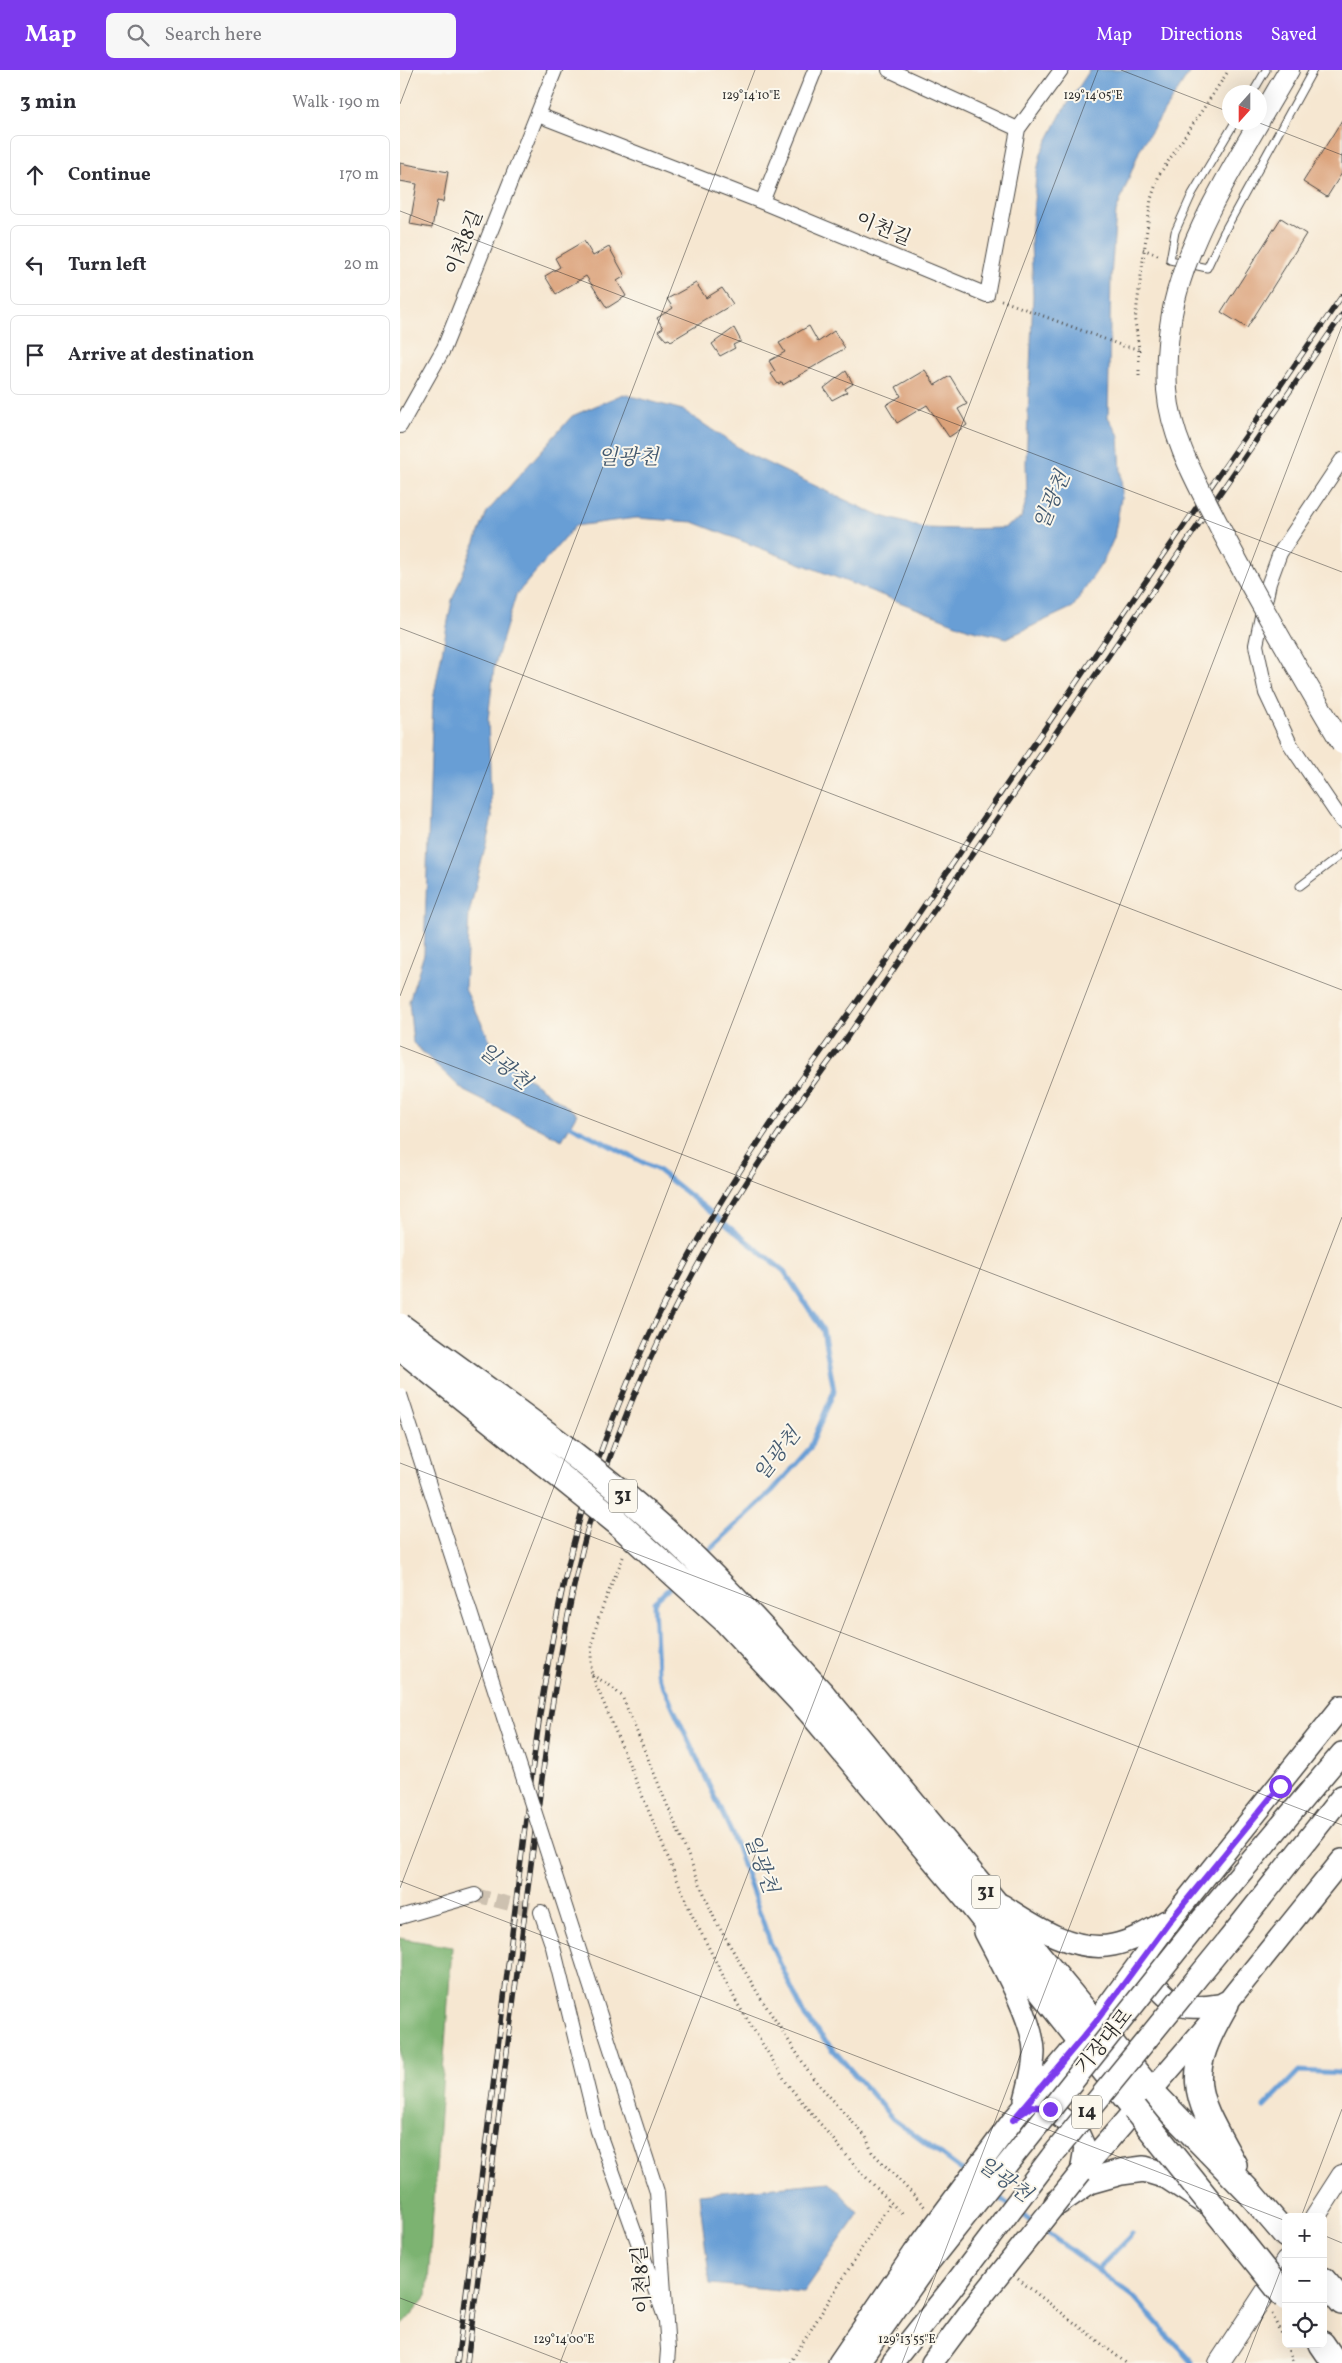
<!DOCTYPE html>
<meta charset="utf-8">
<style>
body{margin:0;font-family:Vollkorn,"Noto Serif KR",serif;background:#f7f7f7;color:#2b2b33}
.controls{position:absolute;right:15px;bottom:15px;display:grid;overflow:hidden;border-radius:8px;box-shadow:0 5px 20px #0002}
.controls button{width:45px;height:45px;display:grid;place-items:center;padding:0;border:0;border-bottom:1px solid #e1e1e2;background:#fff;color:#2b2b33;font:25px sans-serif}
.compass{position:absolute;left:822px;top:15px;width:45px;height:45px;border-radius:50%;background:#fff;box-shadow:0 5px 20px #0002;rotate:201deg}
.stop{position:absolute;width:15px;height:15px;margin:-11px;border:4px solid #7c3aed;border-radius:50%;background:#fff}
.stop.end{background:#7c3aed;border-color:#fff;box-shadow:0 1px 5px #0008}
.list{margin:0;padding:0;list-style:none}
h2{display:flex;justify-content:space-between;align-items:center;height:65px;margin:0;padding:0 20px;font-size:21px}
h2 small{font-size:16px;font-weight:400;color:#7c7c81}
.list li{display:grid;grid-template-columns:32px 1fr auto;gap:15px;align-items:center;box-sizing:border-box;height:80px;margin:0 10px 10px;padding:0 10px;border:1px solid #e1e1e2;border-radius:8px}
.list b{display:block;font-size:19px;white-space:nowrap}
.list em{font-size:16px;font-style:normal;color:#7c7c81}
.icon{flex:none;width:28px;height:28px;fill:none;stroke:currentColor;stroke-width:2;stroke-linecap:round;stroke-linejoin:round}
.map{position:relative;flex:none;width:942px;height:2293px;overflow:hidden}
header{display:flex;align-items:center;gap:30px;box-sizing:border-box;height:70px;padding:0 25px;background:#7c3aed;color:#fff}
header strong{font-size:24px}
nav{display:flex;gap:28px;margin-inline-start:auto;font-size:18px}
.search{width:350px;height:45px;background:#f7f7f7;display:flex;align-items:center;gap:12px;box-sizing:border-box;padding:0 18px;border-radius:8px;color:#7c7c81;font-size:19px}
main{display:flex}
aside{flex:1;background:#fff}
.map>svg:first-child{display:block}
</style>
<header>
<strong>Map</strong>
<div class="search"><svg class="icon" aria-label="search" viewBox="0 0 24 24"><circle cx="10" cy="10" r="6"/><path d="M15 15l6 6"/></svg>Search here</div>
<nav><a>Map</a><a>Directions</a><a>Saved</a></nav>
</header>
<main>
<aside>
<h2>3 min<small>Walk · 190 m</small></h2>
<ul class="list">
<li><svg class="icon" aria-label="ahead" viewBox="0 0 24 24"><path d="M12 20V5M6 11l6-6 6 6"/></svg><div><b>Continue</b></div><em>170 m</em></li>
<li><svg class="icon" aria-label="left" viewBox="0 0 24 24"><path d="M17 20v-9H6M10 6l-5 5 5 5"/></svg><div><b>Turn left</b></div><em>20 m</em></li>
<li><svg class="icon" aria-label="arrive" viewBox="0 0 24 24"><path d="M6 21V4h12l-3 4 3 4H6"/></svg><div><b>Arrive at destination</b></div></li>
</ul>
</aside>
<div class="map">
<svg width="942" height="2293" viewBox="0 0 942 2293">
<rect width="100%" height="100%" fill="#fbf7ec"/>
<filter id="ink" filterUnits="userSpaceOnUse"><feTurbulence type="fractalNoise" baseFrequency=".02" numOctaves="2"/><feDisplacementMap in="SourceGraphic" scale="10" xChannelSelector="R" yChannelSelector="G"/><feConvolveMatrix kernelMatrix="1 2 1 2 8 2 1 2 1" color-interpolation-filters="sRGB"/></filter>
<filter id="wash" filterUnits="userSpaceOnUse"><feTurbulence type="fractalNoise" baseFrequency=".0096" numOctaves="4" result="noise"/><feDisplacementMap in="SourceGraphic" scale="20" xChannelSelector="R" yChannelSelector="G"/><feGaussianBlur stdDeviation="1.12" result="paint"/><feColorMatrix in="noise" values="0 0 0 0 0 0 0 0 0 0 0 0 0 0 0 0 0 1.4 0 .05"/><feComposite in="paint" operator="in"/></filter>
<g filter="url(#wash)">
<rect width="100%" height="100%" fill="#f6e7d1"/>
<path fill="#7bb371" stroke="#536f4e" d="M 0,1868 L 52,1877 L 27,2226 L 0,2258 Z"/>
<path fill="#689ed5" stroke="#4a6480" d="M 690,0 L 791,0 L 740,79 L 716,142 L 711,207 L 708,347 L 719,365 L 722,423 L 714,468 L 704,490 L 673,537 L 607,568 L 569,559 L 293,452 L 236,448 L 175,456 L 116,525 L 94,598 L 88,650 L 92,748 L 69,844 L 65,919 L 97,985 L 177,1044 L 162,1070 L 64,1021 L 13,973 L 9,931 L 24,884 L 33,630 L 52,530 L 87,442 L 172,346 L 223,324 L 283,340 L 348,384 L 475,444 L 524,458 L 562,459 L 604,458 L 621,448 L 627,428 L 626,393 L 633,226 L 631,171 L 636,106 L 641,83 L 661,44 Z
M 430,2112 L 459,2143 L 404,2222 L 310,2214 L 299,2124 Z"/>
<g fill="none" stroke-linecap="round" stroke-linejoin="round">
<path stroke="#689ed5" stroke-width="5" d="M 165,1053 L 258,1100 L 384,1201 L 423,1260 L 434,1321 L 410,1378 L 372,1421 L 302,1487
M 274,1514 L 254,1532 L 257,1603 L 333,1766 L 370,1872 L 405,1947 L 493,2049 L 567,2104
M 864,2037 L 899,2001 L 942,2003
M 592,2122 L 609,2135
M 616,2140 L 633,2153
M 642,2159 L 734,2227 L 792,2293
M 697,2200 L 732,2164"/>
</g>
<g id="blocks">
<path fill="#dba27a" d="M 942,50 L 942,103 L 927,127 L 903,112 Z
M 0,93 L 48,102 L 43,132 L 37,131 L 32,158 L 10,154 L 17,114 L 0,111 Z
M 881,148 L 906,164 L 847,258 L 821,242 Z
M 184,171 L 193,186 L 209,177 L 225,206 L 217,211 L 226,226 L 207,238 L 186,206 L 156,224 L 145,206 L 160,197 L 155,188 Z
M 296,213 L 306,228 L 322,218 L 333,234 L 271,271 L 269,269 L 266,270 L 258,261 L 263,258 L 257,248 L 273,238 L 267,229 Z
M 409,256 L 418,272 L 434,261 L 445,278 L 383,315 L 382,312 L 378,314 L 371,304 L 375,301 L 369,291 L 385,282 L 379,273 Z
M 334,258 L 341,271 L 333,275 L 335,278 L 320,286 L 312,274 Z
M 525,300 L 535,315 L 550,306 L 567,334 L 558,339 L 567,355 L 549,367 L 527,335 L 497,353 L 486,335 L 501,326 L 496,317 Z
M 446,301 L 453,314 L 445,319 L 447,322 L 432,330 L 424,318 Z"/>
</g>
</g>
<g filter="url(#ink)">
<use href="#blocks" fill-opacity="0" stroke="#494744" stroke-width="1"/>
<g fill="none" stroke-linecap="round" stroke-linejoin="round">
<path stroke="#cdc1b0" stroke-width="14" stroke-dasharray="14 7" stroke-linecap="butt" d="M 75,1825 L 141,1842"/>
<defs>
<path id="lane" d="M 853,22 L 866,0
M 835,52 L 792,124 L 775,162 L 770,190 L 807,198 L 824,162 L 913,0
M 900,816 L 942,784"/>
<path id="street" d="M 489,0 L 618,59
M 138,45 L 362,132 L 587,225 L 618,59 L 661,0
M 362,132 L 415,0
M 0,356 L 44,278 L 155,0
M 942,390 L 880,483 L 869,513 L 856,575 L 866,623 L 890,674 L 942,751
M 141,1842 L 153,1877 L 198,2061 L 266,2250
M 0,1847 L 75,1825
M 257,2122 L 268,2280 L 267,2293"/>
<path id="secondary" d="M 859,51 L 889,0
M 915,2147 L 942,2105
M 819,2293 L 886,2191"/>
<path id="primary" d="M 602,1835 C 634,1856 674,1883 713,1875 C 733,1871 750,1860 766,1851
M 802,1849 L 942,1683
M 585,1862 C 600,1891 633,1949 634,1981 C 634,1998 629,2014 625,2030
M 828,1870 L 942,1726
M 755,1894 L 755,1914 C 780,1944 789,1938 826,1934
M 634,2036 L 650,2039 L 677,2060 L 685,2078 L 681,2102
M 613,2050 L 695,1953 L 773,1847 L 942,1636
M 681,2102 L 826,1934 L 942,1790
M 439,2293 L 514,2183
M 458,2293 L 526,2196
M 492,2293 L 551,2219
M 532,2293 L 572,2239"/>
<path id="highway" d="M 422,1624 L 751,2021 L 850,2123 L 886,2165
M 409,1640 L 566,1827 L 735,2039
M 826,1934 C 782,2010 795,2024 834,2095
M 657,2133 L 689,2111 L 721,2102 L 744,2099 L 767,2106 L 805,2131
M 923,2210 L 942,2232
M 922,2274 L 935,2293"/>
</defs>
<use href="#lane" stroke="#494744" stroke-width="9"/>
<use href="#street" stroke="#494744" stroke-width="16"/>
<use href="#secondary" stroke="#494744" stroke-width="22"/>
<use href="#primary" stroke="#494744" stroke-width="24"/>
<use href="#highway" stroke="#494744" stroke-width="28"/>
<path stroke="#494744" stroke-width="3" stroke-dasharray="1 4" stroke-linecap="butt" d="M 743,179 L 760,186
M 601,230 L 723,276 L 739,279
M 739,306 L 739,279 L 735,251 L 751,129 L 759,105 L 829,0
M 223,1487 C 209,1523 186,1565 192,1605 L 292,1845 L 337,1933 L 388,2015 L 457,2098 L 502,2144
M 192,1605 L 209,1615 L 222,1626 L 315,1850 L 360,1927 L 413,2008 L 466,2067 L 472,2082 L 526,2138
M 618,2209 L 726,2293
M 872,2244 L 894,2293
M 390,2293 L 490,2133"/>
<use href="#lane" stroke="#fff" stroke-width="7"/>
<use href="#street" stroke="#fff" stroke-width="14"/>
<use href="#secondary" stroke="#fff" stroke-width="20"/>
<use href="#primary" stroke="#fff" stroke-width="21"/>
<use href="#highway" stroke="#fff" stroke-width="25"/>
<defs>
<path id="rail" d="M 57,2293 C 78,2136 98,1980 117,1823 C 135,1674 151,1523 201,1381 C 235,1286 280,1197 333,1112 C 386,1027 447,947 504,865 C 649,651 795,439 942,226
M 67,2293 L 149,1654 C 164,1565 178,1475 209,1390 C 264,1236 350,1096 448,966 L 942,245"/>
</defs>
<use href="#rail" stroke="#2b2b2b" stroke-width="5.5"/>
<use href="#rail" stroke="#fbf7ec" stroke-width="4" stroke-dasharray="11" stroke-linecap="butt"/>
<defs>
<path id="street-bridge" d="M 0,1325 L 257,2122"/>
<path id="secondary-bridge" d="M 859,52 C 827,107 794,161 777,222 C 769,250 765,291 767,320 C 771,370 799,416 821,460 C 859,533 900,603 942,674"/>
<path id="primary-bridge" d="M 514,2183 L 613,2050
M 526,2196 L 802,1849
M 551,2219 L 651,2087 L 828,1870
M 572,2239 L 681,2102"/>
<path id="highway-bridge" d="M 0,1256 C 87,1320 178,1383 259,1455 C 317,1507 369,1566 422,1624
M 0,1277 L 217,1452 L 325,1550 L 409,1640
M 735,2039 L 886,2228"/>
</defs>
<use href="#street-bridge" stroke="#494744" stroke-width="16" stroke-linecap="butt"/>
<use href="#secondary-bridge" stroke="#494744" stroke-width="22" stroke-linecap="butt"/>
<use href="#primary-bridge" stroke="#494744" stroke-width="24" stroke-linecap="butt"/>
<use href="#highway-bridge" stroke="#494744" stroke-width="28" stroke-linecap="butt"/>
<use href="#street-bridge" stroke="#fff" stroke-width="14"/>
<use href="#secondary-bridge" stroke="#fff" stroke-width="20"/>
<use href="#primary-bridge" stroke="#fff" stroke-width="21"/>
<use href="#highway-bridge" stroke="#fff" stroke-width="25"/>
</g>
</g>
<g fill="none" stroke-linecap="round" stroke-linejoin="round" filter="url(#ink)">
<path stroke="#7c3aed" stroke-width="6" d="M 650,2039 L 632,2036 L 613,2050 L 695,1953 L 773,1847 L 880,1716"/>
</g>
<path fill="none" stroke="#2b2b2b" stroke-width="1" stroke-opacity="0.45" d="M 721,0 L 829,42M 0,34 L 13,0M 857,52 L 942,85M 0,141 L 942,502M 0,558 L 942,920M 0,926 L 355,0M 0,976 L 942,1338M 0,1393 L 942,1755M 0,1811 L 886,2151M 0,1818 L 698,0M 901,2147 L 942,2039M 923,2165 L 942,2173M 0,2228 L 168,2293M 160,2293 L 942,256M 502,2293 L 942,1147M 845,2293 L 886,2186"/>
<g text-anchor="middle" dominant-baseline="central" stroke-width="4" stroke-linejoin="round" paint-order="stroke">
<g fill="#fbf7ec" stroke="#696865" stroke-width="1">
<rect x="209" y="1409.5" width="28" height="33" rx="4"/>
<rect x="572" y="1805.5" width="28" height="33" rx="4"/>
<rect x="672" y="2025.5" width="30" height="33" rx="4"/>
</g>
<g font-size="19" font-weight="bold" fill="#2b2b2b">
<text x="223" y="1426">31</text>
<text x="586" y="1822">31</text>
<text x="687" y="2042">14</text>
</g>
<g font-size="20" fill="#2b2b2b" stroke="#fbf7ec">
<text transform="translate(483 160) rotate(22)">이천길</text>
<text transform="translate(65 173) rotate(-68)">이천8길</text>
<text transform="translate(705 1972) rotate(-51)">기장대로</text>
<text transform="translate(243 2209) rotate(-94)">이천8길</text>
</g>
<g font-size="21" font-style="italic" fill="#43596f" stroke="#fbf7ec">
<text x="228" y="388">일광천</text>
<text transform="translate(653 431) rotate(-67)">일광천</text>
<text transform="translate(104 997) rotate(39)">일광천</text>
<text transform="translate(378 1385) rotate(-52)">일광천</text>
<text transform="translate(360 1794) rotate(70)">일광천</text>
<text transform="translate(604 2110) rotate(36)">일광천</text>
</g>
</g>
<g font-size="12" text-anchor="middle" fill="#2b2b2b" stroke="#fbf7ec" stroke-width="4" stroke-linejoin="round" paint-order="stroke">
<text x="693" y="29">129°14'05"E</text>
<text x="351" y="29">129°14'10"E</text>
<text x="164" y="2273">129°14'00"E</text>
<text x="507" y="2273">129°13'55"E</text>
</g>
</svg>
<div class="controls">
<button>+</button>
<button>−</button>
<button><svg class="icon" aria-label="locate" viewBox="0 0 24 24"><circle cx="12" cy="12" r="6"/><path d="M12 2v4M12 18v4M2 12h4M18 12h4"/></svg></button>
</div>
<svg class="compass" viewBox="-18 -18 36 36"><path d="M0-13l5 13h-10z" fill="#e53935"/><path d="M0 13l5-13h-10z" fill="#7c7c81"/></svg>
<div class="stop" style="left:880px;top:1716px"></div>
<div class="stop end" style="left:650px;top:2039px"></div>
</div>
</main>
